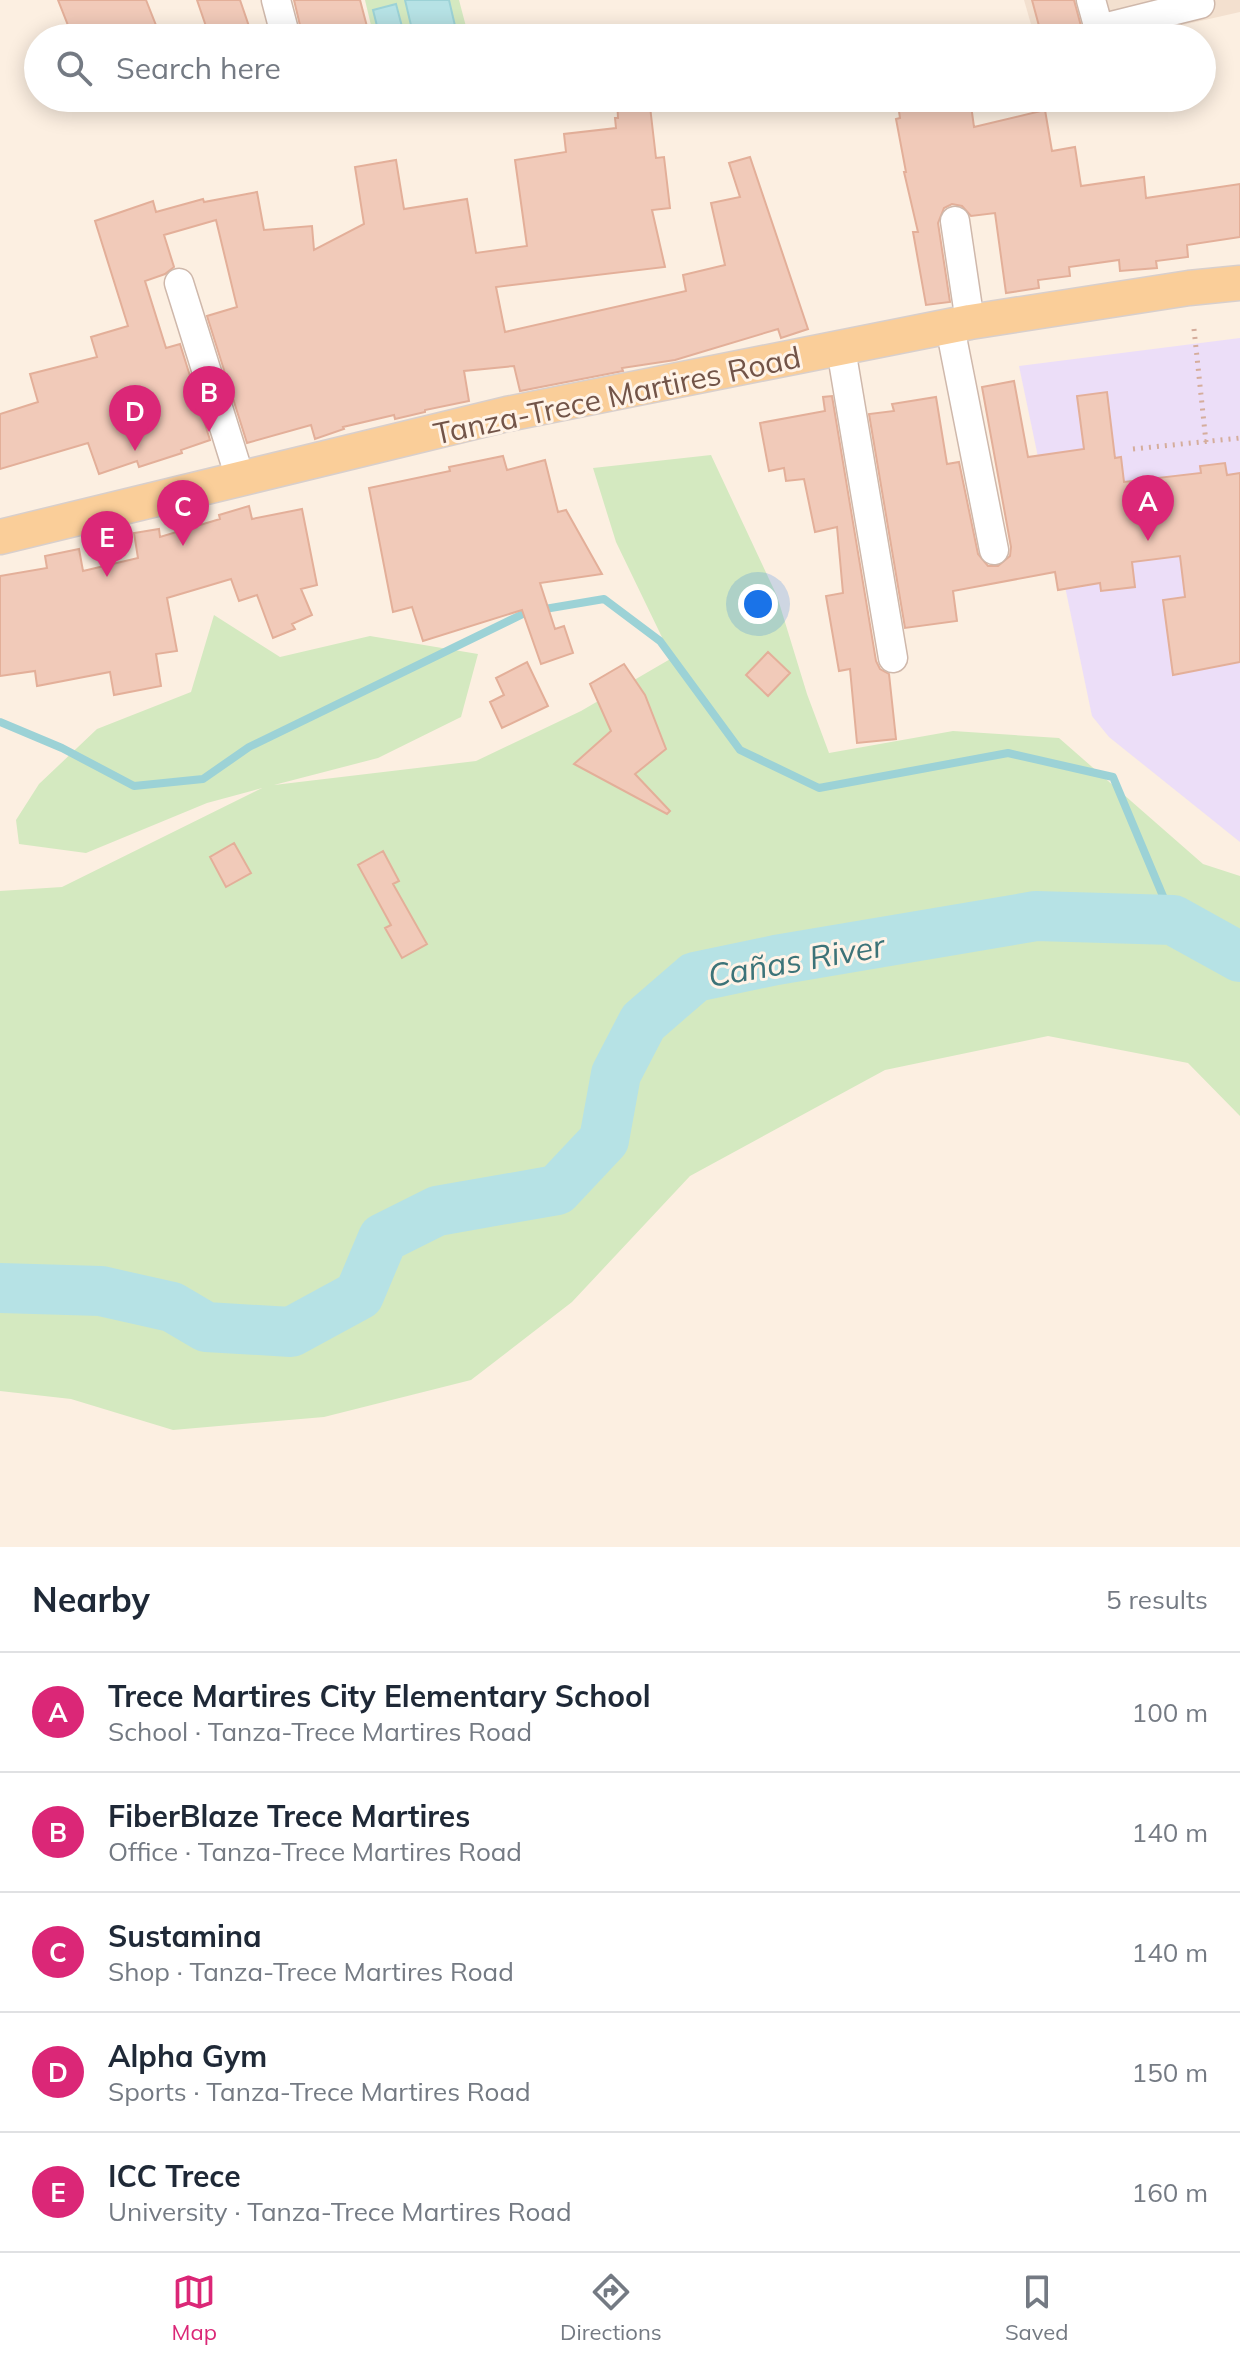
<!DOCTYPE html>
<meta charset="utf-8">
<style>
body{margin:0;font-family:Mulish,sans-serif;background:#f6f6f7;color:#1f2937}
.you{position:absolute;left:758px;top:604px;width:28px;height:28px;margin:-20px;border:6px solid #fff;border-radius:50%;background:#1a73e8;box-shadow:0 0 0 12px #1a73e833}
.badge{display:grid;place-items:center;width:52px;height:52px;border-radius:50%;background:#db2777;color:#fff;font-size:26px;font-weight:700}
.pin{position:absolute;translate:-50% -66px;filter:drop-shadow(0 2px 4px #0008)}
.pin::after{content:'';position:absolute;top:42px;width:28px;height:24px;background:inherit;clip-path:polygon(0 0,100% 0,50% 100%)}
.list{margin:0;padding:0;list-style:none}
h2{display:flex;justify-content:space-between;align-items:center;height:104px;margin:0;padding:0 32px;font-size:34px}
h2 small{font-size:26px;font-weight:400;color:#747a83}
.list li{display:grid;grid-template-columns:52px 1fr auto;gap:24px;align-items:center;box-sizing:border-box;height:120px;padding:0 32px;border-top:2px solid #e0e1e3}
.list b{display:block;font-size:30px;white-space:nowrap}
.list p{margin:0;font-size:26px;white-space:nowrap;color:#747a83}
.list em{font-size:26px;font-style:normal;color:#747a83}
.icon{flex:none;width:44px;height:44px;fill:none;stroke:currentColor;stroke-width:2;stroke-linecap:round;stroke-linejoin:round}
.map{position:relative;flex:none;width:1240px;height:1547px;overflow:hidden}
.search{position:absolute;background:#fff;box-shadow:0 4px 20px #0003;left:24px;right:24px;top:24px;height:88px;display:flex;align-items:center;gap:20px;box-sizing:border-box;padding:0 28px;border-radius:44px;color:#747a83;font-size:30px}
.sheet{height:704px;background:#fff}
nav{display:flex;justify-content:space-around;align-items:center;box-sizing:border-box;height:112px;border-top:2px solid #e0e1e3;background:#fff;font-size:22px;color:#747a83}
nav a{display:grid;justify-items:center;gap:4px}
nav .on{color:#db2777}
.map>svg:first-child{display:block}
</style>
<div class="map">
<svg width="1240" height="1547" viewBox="0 0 1240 1547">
<rect width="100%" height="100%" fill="#fcefe1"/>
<path fill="#f3e0cf" d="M 1024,0 L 1240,0 L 1240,12 L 1125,38 L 1035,38 Z"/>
<path fill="#ecdef8" d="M 1240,338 L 1240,842 L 1109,737 L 1092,716 L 1019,366 Z"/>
<path fill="#d4e9c0" d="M 365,0 L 459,0 L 469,38 L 374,38 Z
M 711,455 L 777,596 L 807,694 L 829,753 L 953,731 L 1059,738 L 1203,864 L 1240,876 L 1240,1116 L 1188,1063 L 1048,1036 L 885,1070 L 690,1176 L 572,1302 L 471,1380 L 324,1417 L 173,1430 L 71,1399 L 0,1391 L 0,891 L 62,887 L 262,788 L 207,803 L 86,853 L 19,844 L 16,820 L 39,784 L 97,729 L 191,692 L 214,615 L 280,657 L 370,636 L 478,654 L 461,717 L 378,758 L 274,785 L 476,761 L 581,711 L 672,658 L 616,542 L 593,468 Z"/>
<path fill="#b6e2e5" stroke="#9cd2d6" stroke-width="2" d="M 405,0 L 449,0 L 456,30 L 426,38 L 414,38 Z
M 396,4 L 405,38 L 380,38 L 373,10 Z"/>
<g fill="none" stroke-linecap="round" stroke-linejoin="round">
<path stroke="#9cd2d6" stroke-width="8" d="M 0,722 L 62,748 L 134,786 L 203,779 L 249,747 L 527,612 L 604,599 L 660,641 L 740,750 L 819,788 L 1008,753 L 1113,777 L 1173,920"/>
<path stroke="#b6e2e5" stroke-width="50" d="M 0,1288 L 101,1291 L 172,1307 L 206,1327 L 291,1332 L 359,1295 L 383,1238 L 437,1211 L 557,1190 L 604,1140 L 616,1074 L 643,1022 L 695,977 L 776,960 L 1036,916 L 1173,920 L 1240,957"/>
</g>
<path fill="#f1cab9" stroke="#e3af99" stroke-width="2" d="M 58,0 L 146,0 L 161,38 L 73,38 Z
M 197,0 L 240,0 L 253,38 L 210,38 Z
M 294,0 L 360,0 L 370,38 L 303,38 Z
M 1032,0 L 1074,0 L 1081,26 L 1042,37 Z
M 617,98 L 649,98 L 656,158 L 664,157 L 670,208 L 652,210 L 665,267 L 496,287 L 505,332 L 686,291 L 683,275 L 725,265 L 711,203 L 740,197 L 729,163 L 750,157 L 808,329 L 781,338 L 778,329 L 675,360 L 622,368 L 623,371 L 520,391 L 514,366 L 464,371 L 469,401 L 425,410 L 425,412 L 395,419 L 394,415 L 343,427 L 344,429 L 315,439 L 311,425 L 247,443 L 207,316 L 237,307 L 216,220 L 164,235 L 174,267 L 165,274 L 145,281 L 166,348 L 180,344 L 210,440 L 181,450 L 182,453 L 139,467 L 137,461 L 99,474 L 88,443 L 0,469 L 0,414 L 38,402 L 30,374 L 97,357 L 91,337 L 128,326 L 95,221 L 153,201 L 156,212 L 203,199 L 204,202 L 257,192 L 264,230 L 312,226 L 314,250 L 364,224 L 355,167 L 396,160 L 404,209 L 467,199 L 476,253 L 527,246 L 515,160 L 566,152 L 564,134 L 616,128 L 615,118 L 618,118 Z
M 897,98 L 970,98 L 974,127 L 1045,110 L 1052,151 L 1075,147 L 1081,186 L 1144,177 L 1146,198 L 1240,184 L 1240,237 L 1187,245 L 1188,257 L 1156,261 L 1157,268 L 1120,271 L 1119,260 L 1069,267 L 1070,276 L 1038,280 L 1039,288 L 1006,293 L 995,213 L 971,216 L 962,206 L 952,204 L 944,208 L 938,223 L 950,302 L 926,305 L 913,232 L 918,232 L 904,172 L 906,172 L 896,119 L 900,118 Z
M 1014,381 L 1028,457 L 1084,449 L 1077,396 L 1107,392 L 1115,458 L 1121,457 L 1124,482 L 1201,473 L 1200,466 L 1225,463 L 1227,475 L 1240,473 L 1240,662 L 1173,675 L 1163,600 L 1185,597 L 1180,556 L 1132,562 L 1135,587 L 1101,591 L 1100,583 L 1058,590 L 1055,572 L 953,591 L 957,621 L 905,628 L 869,414 L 894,411 L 892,404 L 936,397 L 947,464 L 959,462 L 978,554 L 988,566 L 998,566 L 1010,556 L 1011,547 L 982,387 Z
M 832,396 L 876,661 L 880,669 L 889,674 L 896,739 L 857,743 L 850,669 L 839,671 L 826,596 L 843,593 L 837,527 L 815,532 L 804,479 L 786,481 L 784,468 L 769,471 L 760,423 L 825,411 L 823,397 Z
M 503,456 L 507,470 L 545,460 L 558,512 L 566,510 L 602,574 L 540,583 L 555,629 L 564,626 L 573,653 L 541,664 L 522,610 L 423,641 L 412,607 L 393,612 L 369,488 L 450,471 L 449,467 Z
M 249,506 L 252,519 L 302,509 L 317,585 L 301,589 L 312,615 L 292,624 L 295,629 L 273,638 L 257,595 L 239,601 L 231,579 L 167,598 L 177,651 L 156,654 L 161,686 L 114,695 L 110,672 L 37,686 L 35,671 L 0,676 L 0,576 L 47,568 L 45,556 L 79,549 L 83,571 L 138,558 L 134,533 L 159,529 L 160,537 L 220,519 L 219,515 Z
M 768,652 L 790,673 L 768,696 L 746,675 Z
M 527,662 L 548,706 L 502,728 L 490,702 L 504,695 L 496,678 Z
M 624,664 L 645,695 L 666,749 L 635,774 L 670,811 L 667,814 L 574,764 L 611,731 L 590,684 Z
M 234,843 L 251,873 L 226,887 L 210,857 Z
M 383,851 L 399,881 L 393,884 L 427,944 L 402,958 L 385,928 L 391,925 L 358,865 Z"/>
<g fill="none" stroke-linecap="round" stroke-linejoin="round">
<defs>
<path id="minor" d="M 276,0 L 286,38
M 1091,0 L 1099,29 L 1200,4 L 1199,0
M 955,221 L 970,322
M 179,283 L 240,478
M 950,327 L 994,550
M 841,349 L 893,658"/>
<path id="major" d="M 0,537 L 507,414 L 970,322 L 1189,288 L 1240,283"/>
</defs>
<use href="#minor" stroke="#cfb8ab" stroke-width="31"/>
<use href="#major" stroke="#d8cfcc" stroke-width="37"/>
<path stroke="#d5ad9c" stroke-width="5" stroke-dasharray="2 6" stroke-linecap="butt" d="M 1194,329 L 1206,442
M 1133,449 L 1240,438"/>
<use href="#minor" stroke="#fff" stroke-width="28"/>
<use href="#major" stroke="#face99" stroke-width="34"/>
</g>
<g text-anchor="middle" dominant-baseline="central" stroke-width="6" stroke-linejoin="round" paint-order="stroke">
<g font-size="30" fill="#725448" stroke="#fff3e7">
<text transform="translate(617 395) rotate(-12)">Tanza-Trece Martires Road</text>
</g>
<g font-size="32" font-style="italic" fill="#3c7378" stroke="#fff3e7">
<text transform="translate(796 960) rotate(-10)">Cañas River</text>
</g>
</g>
</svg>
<div class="you"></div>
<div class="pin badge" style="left:1148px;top:541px">A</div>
<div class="pin badge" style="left:209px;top:432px">B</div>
<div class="pin badge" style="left:183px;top:546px">C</div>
<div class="pin badge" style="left:135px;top:451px">D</div>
<div class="pin badge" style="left:107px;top:577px">E</div>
<div class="search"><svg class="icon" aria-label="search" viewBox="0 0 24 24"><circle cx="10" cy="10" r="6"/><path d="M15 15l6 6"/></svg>Search here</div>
</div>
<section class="sheet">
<h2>Nearby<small>5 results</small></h2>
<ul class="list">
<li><span class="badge">A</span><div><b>Trece Martires City Elementary School</b><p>School · Tanza-Trece Martires Road</p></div><em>100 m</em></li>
<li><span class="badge">B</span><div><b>FiberBlaze Trece Martires</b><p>Office · Tanza-Trece Martires Road</p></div><em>140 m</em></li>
<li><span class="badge">C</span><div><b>Sustamina</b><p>Shop · Tanza-Trece Martires Road</p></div><em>140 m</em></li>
<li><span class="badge">D</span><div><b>Alpha Gym</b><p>Sports · Tanza-Trece Martires Road</p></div><em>150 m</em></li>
<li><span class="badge">E</span><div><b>ICC Trece</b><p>University · Tanza-Trece Martires Road</p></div><em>160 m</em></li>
</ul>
</section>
<nav>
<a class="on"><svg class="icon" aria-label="map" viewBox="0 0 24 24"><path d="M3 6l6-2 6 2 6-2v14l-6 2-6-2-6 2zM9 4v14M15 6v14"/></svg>Map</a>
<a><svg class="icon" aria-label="directions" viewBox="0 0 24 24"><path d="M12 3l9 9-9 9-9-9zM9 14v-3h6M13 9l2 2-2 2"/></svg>Directions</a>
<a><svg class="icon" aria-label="saved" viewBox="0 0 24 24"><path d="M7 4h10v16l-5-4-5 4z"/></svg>Saved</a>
</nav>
